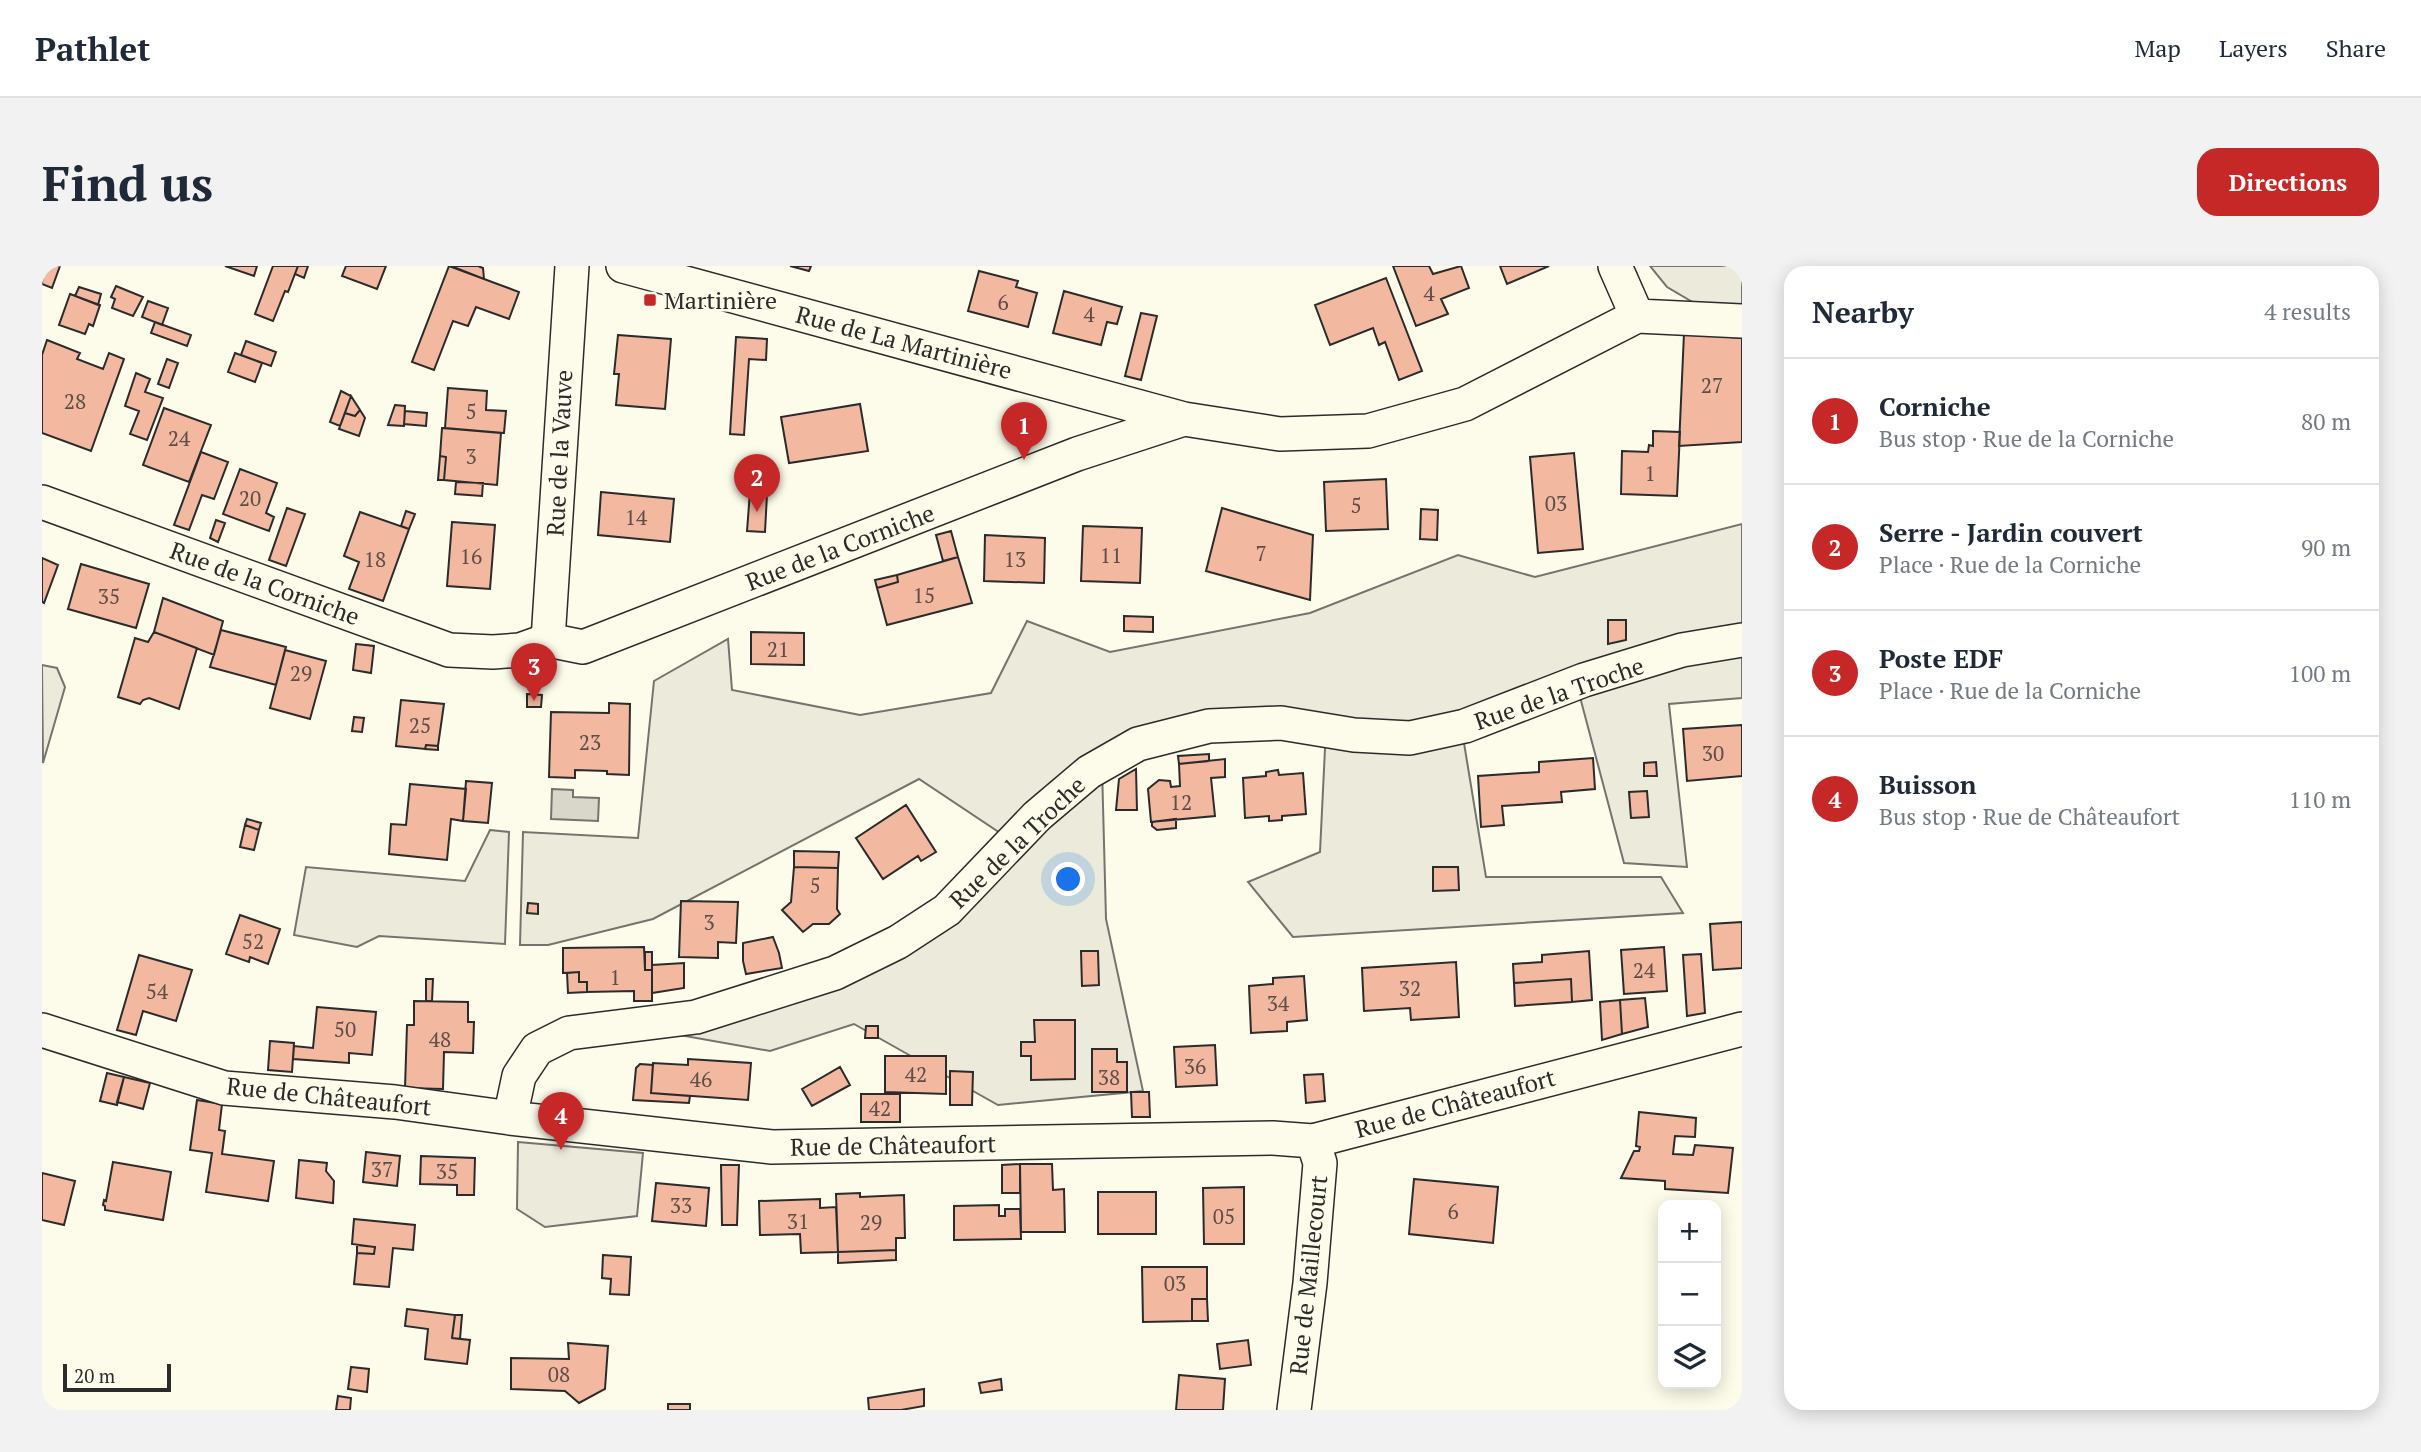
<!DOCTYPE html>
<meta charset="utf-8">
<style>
body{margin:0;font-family:"PT Serif",serif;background:#f2f2f3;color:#1f2937}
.controls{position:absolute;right:21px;bottom:21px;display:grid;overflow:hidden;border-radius:14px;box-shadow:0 4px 18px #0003}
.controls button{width:63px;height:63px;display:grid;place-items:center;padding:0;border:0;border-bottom:2px solid #e0e1e3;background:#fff;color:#1f2937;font:35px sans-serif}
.scale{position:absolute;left:21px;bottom:18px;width:108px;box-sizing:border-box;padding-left:7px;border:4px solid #2b2b2b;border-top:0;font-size:19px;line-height:24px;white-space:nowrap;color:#2b2b2b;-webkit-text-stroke:5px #fdfbea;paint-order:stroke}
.you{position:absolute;left:1027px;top:614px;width:24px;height:24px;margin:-18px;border:5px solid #fff;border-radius:50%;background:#1a73e8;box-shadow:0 0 0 10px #1a73e833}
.badge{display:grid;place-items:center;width:46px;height:46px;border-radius:50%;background:#c62828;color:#fff;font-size:23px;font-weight:700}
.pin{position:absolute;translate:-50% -58px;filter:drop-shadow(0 2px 4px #0008)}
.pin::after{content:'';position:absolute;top:37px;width:24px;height:21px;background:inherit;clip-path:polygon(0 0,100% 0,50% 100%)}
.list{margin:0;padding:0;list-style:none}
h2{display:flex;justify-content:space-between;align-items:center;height:91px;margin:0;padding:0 28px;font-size:30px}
h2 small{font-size:23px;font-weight:400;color:#747a83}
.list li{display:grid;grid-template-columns:46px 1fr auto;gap:21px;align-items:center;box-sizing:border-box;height:126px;padding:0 28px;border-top:2px solid #e0e1e3}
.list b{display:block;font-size:26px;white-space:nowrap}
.list p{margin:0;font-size:23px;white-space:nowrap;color:#747a83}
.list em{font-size:23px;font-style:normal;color:#747a83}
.icon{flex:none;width:38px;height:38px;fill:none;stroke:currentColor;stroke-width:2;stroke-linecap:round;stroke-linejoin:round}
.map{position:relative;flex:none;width:1700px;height:1144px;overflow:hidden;border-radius:21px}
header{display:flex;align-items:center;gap:42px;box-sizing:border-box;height:98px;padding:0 35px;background:#fff;border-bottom:2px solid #e0e1e3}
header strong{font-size:33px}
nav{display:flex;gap:38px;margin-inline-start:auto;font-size:24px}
.intro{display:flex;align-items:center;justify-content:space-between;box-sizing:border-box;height:168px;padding:0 42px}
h1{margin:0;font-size:49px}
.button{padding:18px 32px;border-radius:21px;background:#c62828;color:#fff;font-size:24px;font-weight:700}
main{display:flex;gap:42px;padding:0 42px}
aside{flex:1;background:#fff;border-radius:21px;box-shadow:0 4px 18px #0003}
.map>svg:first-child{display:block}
</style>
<header>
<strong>Pathlet</strong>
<nav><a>Map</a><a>Layers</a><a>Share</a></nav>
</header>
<div class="intro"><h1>Find us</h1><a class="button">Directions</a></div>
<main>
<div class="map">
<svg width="1700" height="1144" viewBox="0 0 1700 1144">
<rect width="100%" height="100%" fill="#fdfbea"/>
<path fill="#ecebdb" stroke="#74746e" stroke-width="2" d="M 1608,0 L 1700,0 L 1700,40 L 1654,38 L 1625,21 Z
M 1700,258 L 1700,432 L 1627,438 L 1645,601 L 1582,597 L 1538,431 L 1421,471 L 1444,611 L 1619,611 L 1641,647 L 1251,671 L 1206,616 L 1278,586 L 1284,462 L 1243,455 L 1060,501 L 1064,653 L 1101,825 L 956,839 L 812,758 L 728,785 L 632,768 L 796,713 L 976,579 L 877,513 L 611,653 L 506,679 L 478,679 L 481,566 L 596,572 L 612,415 L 686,373 L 690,424 L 818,449 L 949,427 L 985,355 L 1068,386 L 1268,347 L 1416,289 L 1493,311 Z
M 0,399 L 15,402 L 23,421 L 1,497 Z
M 448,564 L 467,566 L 463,678 L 337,670 L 315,681 L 252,669 L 264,601 L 423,615 Z
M 476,876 L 601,887 L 595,950 L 503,961 L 475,943 Z"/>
<path fill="#d8d7c9" stroke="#74746e" stroke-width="2" d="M 510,523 L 531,524 L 531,531 L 557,532 L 556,555 L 509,553 Z"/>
<path fill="#f2b8a0" stroke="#2b2b2b" stroke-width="2" d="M 1,0 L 18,0 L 10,22 L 0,18 Z
M 183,0 L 215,0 L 212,10 Z
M 231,0 L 256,0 L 246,26 L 243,25 L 231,55 L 213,48 Z
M 256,0 L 266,0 L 262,12 L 253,8 Z
M 304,0 L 344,0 L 335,23 L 300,10 Z
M 407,0 L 477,26 L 467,53 L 434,41 L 426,60 L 411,55 L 392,104 L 370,96 Z
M 409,0 L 436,0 L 441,2 L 442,13 Z
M 748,0 L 769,0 L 767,5 Z
M 1351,0 L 1387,0 L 1391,8 L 1419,0 L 1427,22 L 1399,33 L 1406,48 L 1374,60 Z
M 1458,0 L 1507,0 L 1465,18 Z
M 937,5 L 976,15 L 974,21 L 995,27 L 986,61 L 926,45 Z
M 1344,12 L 1380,105 L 1357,114 L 1343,76 L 1337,79 L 1331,62 L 1288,79 L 1273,39 Z
M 74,20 L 101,31 L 91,50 L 70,42 L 73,33 L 69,31 Z
M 37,21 L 59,28 L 56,39 L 33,30 Z
M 1022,25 L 1080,41 L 1075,58 L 1065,56 L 1059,79 L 1011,67 Z
M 28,28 L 58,39 L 51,60 L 47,58 L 43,68 L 17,59 Z
M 106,35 L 126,42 L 120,59 L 100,51 Z
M 1099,47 L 1115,50 L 1099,114 L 1083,110 Z
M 113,56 L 149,69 L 145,80 L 109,67 Z
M 1642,67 L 1700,72 L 1700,176 L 1637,180 Z
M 576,69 L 629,73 L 623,143 L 574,139 L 577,108 L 572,108 Z
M 694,71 L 725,73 L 724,94 L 707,93 L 702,169 L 688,168 Z
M 5,74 L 38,87 L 35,93 L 61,103 L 67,87 L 82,93 L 49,185 L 0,167 L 0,89 Z
M 204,75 L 234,86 L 229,100 L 199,89 Z
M 193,87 L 220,97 L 213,116 L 186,106 Z
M 125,93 L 136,97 L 127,122 L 116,118 Z
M 94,107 L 108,113 L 103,126 L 121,132 L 105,174 L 88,168 L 97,145 L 83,140 Z
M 406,122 L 445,125 L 444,144 L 464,145 L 462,167 L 403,162 Z
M 299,125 L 309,130 L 298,160 L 288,156 Z
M 309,130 L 318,144 L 313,150 L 303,147 Z
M 818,138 L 826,185 L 747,197 L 739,151 Z
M 353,139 L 363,140 L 362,160 L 346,159 Z
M 122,142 L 169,159 L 147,216 L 101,199 Z
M 318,144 L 323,152 L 317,170 L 297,163 L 303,147 L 313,150 Z
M 363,145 L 385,147 L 384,160 L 362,158 Z
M 400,162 L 459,167 L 455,219 L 402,214 L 404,191 L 398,190 Z
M 1611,165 L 1638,166 L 1635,230 L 1579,228 L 1580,185 L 1606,186 L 1607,179 L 1611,180 Z
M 159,186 L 186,196 L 172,233 L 160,229 L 147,264 L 132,259 Z
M 1532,187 L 1541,283 L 1496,287 L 1488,191 Z
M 398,190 L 404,191 L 402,214 L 396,214 Z
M 198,203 L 235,217 L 224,247 L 232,251 L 227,265 L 181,248 Z
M 1344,213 L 1346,263 L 1284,265 L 1282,216 Z
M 414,216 L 441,217 L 440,230 L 413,228 Z
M 559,226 L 632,233 L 628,276 L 556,269 Z
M 708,226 L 725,228 L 723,266 L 705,265 Z
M 245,242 L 263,248 L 244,300 L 227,294 Z
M 1180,242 L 1271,269 L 1268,334 L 1164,305 Z
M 1379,243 L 1396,244 L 1395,274 L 1378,273 Z
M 364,245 L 373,248 L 367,263 L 359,260 Z
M 318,246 L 367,263 L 341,335 L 307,323 L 317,296 L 302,290 Z
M 174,254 L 183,257 L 176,276 L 168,272 Z
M 410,256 L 453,259 L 448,323 L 405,320 Z
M 1041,260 L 1100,262 L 1098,317 L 1039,315 Z
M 909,265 L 916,291 L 901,295 L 894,269 Z
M 943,269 L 1003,272 L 1002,317 L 942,315 Z
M 916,291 L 930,337 L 845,359 L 835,322 L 856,316 L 855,309 Z
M 0,292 L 16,299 L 2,337 L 0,336 Z
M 39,298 L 107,318 L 94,362 L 26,343 Z
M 855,309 L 856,316 L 835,322 L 833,314 Z
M 121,332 L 181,355 L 172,389 L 112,366 Z
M 1082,350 L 1111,351 L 1111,366 L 1082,365 Z
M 1566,354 L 1584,354 L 1584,374 L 1566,378 Z
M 179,364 L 244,381 L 234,419 L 168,401 Z
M 112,366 L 155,382 L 137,443 L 107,432 L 101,434 L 98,438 L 76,431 L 93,372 L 106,376 Z
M 709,366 L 762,367 L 762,399 L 709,398 Z
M 314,378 L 332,380 L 329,407 L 311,404 Z
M 243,384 L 284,395 L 268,453 L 228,442 Z
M 485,428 L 500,429 L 499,441 L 485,441 Z
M 359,434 L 402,438 L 396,480 L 384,479 L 383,483 L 354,480 Z
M 567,437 L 588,438 L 587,509 L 565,508 L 565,505 L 533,504 L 533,512 L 507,511 L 509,446 L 567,447 Z
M 312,451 L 322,452 L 320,466 L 310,465 Z
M 1700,459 L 1700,510 L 1645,515 L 1641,463 Z
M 384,479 L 396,480 L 396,484 L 383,483 Z
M 1167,488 L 1167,495 L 1137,498 L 1136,490 Z
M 1551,492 L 1553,523 L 1519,526 L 1520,536 L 1460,540 L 1462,559 L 1439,561 L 1436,510 L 1497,506 L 1497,496 Z
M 1183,493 L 1183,511 L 1169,512 L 1173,550 L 1109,556 L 1106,523 L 1117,514 L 1128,515 L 1129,521 L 1138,520 L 1137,498 Z
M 1614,496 L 1615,510 L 1602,510 L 1602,497 Z
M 1094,503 L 1095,544 L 1074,544 L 1077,513 Z
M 1236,504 L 1237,509 L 1261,507 L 1264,548 L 1240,550 L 1240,554 L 1227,555 L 1227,550 L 1203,552 L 1201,512 L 1224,510 L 1224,506 Z
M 424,515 L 450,517 L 446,557 L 421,555 Z
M 368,518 L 424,523 L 421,555 L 409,553 L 405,594 L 347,588 L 349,558 L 364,559 Z
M 1605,525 L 1607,551 L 1589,552 L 1587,526 Z
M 864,539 L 894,586 L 879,595 L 876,590 L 841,613 L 814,572 Z
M 205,553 L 219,557 L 217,564 L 203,559 Z
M 1134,553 L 1134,562 L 1115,564 L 1110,560 L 1110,556 Z
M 203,559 L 217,564 L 212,584 L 198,581 Z
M 752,585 L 797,586 L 796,602 L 752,601 Z
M 752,601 L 796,602 L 795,643 L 798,648 L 787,658 L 771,658 L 761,666 L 740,644 L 749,636 Z
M 1391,601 L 1416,601 L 1417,624 L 1391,625 Z
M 639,635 L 696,636 L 694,677 L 676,676 L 676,692 L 637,691 Z
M 486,637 L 496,638 L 496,648 L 485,647 Z
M 198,649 L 238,663 L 226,698 L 208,691 L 207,696 L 184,688 Z
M 1700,656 L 1700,702 L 1671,704 L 1668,658 Z
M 731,671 L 737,687 L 740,702 L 704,708 L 701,695 L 701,677 Z
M 602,681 L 603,704 L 610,704 L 610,735 L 592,735 L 592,725 L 545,726 L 545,716 L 537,716 L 537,706 L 521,707 L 521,682 Z
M 1622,681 L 1625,725 L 1582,728 L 1579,684 Z
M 1039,685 L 1056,685 L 1057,719 L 1040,720 Z
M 1547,685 L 1550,734 L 1530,736 L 1529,713 L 1472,717 L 1471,698 L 1500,696 L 1500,689 Z
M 603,686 L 610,686 L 610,704 L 603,704 Z
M 1659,688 L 1663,747 L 1645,750 L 1641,689 Z
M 97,689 L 150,704 L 134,755 L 101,745 L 94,769 L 75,764 Z
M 1414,696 L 1417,751 L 1369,754 L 1368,742 L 1322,745 L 1320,702 Z
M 642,697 L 642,722 L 610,727 L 610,699 Z
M 537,706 L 537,716 L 545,716 L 545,726 L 526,727 L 525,707 Z
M 1262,710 L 1265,754 L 1245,756 L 1245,765 L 1209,767 L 1207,720 L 1231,718 L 1231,712 Z
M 384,713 L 391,713 L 390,735 L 384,735 Z
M 1529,713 L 1530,736 L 1473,740 L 1472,717 Z
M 1603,732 L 1606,761 L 1580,768 L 1578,734 Z
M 1578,734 L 1580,768 L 1560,774 L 1558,736 Z
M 372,735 L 426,736 L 426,756 L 432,756 L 431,787 L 402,786 L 401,823 L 363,822 L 365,759 L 372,759 Z
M 275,741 L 334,746 L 330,789 L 307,787 L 307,797 L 251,793 L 252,780 L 271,782 Z
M 992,754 L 1033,754 L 1033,813 L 989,814 L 989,790 L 979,790 L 979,776 L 993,776 Z
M 824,760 L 836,760 L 836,772 L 823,772 Z
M 228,775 L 252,777 L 250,806 L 226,804 Z
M 1173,779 L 1175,819 L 1134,821 L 1132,781 Z
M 1050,783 L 1075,783 L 1075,796 L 1085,796 L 1085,826 L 1050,826 Z
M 843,790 L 904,790 L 904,828 L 843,826 Z
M 646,793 L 709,797 L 706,834 L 609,827 L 611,797 L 646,799 Z
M 598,798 L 611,799 L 609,827 L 648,830 L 647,837 L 591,834 L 594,802 Z
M 798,801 L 808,819 L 770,840 L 760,823 Z
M 908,805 L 931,806 L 930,839 L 908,839 Z
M 65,807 L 82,811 L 75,839 L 58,835 Z
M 1281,808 L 1283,835 L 1264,837 L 1262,809 Z
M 82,811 L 108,817 L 101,843 L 75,836 Z
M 1089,826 L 1107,826 L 1108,851 L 1090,851 Z
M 819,828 L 858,828 L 858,856 L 819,856 Z
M 155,834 L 180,838 L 177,864 L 183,865 L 180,888 L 232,895 L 226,935 L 164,926 L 170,887 L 148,884 Z
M 1597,846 L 1654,852 L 1653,871 L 1633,870 L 1631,888 L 1651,889 L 1653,879 L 1691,882 L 1686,927 L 1623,923 L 1623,915 L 1579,912 L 1592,885 L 1597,885 L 1598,881 L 1594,880 Z
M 324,886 L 358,890 L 355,920 L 321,916 Z
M 379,890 L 433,892 L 432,929 L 415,929 L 415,919 L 378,918 Z
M 257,894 L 285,897 L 284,905 L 292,915 L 291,937 L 254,932 Z
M 71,896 L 129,906 L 121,954 L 63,944 L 63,940 L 61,939 L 62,934 L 64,935 Z
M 978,898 L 1010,898 L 1011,924 L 1022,923 L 1023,966 L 979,966 Z
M 978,898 L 978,927 L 960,927 L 960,899 Z
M 679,899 L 697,899 L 695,959 L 680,959 Z
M 0,907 L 33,915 L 22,959 L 0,954 Z
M 1372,913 L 1456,921 L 1451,977 L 1367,968 Z
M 614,917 L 667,922 L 664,960 L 610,955 Z
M 1202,921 L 1202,978 L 1162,978 L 1161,922 Z
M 1056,926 L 1114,926 L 1114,968 L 1056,968 Z
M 818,927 L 818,931 L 862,929 L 863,972 L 854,972 L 854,984 L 796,986 L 794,928 Z
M 778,933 L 778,942 L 794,941 L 796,986 L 759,987 L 758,968 L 718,969 L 717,935 Z
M 957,939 L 957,950 L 963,950 L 963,943 L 978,943 L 979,973 L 912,974 L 912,940 Z
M 312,953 L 373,959 L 371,984 L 351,982 L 347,1021 L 312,1018 L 315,987 L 332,988 L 333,981 L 310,978 Z
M 315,979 L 333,981 L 332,988 L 315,987 Z
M 854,984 L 854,994 L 796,997 L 796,986 Z
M 561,989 L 589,991 L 587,1029 L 568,1028 L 569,1013 L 560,1012 Z
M 1100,1001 L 1165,1001 L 1165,1033 L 1150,1033 L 1150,1055 L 1101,1056 Z
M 1150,1033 L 1165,1033 L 1166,1055 L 1150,1055 Z
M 365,1043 L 413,1049 L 410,1072 L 428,1074 L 425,1098 L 383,1093 L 386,1063 L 363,1060 Z
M 413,1049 L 420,1049 L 418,1073 L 410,1072 Z
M 1206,1074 L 1209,1099 L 1178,1103 L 1175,1078 Z
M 526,1077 L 566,1080 L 563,1123 L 537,1137 L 523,1125 L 469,1123 L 469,1092 L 527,1093 Z
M 309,1101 L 327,1103 L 325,1126 L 306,1123 Z
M 1137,1109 L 1183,1113 L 1181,1144 L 1134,1144 Z
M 959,1113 L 960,1124 L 939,1127 L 937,1117 Z
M 882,1123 L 882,1140 L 859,1144 L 827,1144 L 826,1132 Z
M 296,1130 L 309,1132 L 308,1144 L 294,1144 Z
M 626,1138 L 648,1138 L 648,1144 L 626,1144 Z"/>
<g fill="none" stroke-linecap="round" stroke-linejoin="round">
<defs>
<path id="street" d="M 581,0 L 1142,153 L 1238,168 L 1326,165 L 1423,138 L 1595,50
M 1573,0 L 1595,50
M 1595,50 L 1700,55
M 0,236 L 407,384 L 451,386 L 478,384 L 506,374 L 541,381 L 1035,188 L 1142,153
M 506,374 L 530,0
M 0,764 L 182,822 L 353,836 L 468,852 L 730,881 L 1231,872 L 1271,875 L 1700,763
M 468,852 L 477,810 L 495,783 L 527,767 L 654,751 L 793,707 L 856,676 L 905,644 L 995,550 L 1047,506 L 1096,478 L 1167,460 L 1239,457 L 1312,469 L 1368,472 L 1423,460 L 1542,414 L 1640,384 L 1700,374
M 1252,1144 L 1268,1017 L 1278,897 L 1271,875"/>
</defs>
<use href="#street" stroke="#2b2b2b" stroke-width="36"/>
<use href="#street" stroke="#fdfbea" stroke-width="33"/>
</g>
<rect fill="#c62828" stroke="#fdfbea" stroke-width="2.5" x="601" y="27" width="14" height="14" rx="3.5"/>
<g text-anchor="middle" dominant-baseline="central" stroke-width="5" stroke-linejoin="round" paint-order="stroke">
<g font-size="21" fill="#5d4e48">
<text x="1387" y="27">4</text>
<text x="961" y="36">6</text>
<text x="1047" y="48">4</text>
<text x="1670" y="119">27</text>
<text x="33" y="135">28</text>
<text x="429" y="145">5</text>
<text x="137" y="172">24</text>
<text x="429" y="190">3</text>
<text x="1608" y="207">1</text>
<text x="208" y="232">20</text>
<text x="1514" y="237">03</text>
<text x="1314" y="239">5</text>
<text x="594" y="251">14</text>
<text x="1219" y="287">7</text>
<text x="1069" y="289">11</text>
<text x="429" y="290">16</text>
<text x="333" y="293">18</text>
<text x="973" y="293">13</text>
<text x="882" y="329">15</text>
<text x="67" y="330">35</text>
<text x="736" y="383">21</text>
<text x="259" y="407">29</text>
<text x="378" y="459">25</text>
<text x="548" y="476">23</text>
<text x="1671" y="487">30</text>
<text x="1139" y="536">12</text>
<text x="773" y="619">5</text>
<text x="667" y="656">3</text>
<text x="211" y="675">52</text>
<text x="1602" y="704">24</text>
<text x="573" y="711">1</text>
<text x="1368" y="722">32</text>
<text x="115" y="725">54</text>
<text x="1236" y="737">34</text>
<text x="303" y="763">50</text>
<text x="398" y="773">48</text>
<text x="1153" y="800">36</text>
<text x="874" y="808">42</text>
<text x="1067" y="811">38</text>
<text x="659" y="813">46</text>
<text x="838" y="842">42</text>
<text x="340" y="903">37</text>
<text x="405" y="905">35</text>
<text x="639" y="939">33</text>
<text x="1411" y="945">6</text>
<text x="1182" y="950">05</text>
<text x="756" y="955">31</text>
<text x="829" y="956">29</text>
<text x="1133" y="1017">03</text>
<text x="517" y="1108">08</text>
</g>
<g font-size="24" fill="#2b2b2b" stroke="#fdfbea" text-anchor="start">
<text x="622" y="34">Martinière</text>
</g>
<g font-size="24" fill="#2b2b2b" stroke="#fdfbea">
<text transform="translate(862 76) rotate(15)">Rue de La Martinière</text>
<text transform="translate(517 187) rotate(-87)">Rue de la Vauve</text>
<text transform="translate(798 281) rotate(-21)">Rue de la Corniche</text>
<text transform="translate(223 317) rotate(20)">Rue de la Corniche</text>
<text transform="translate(1517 427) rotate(-19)">Rue de la Troche</text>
<text transform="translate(975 576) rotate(-44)">Rue de la Troche</text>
<text transform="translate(287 830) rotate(6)">Rue de Châteaufort</text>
<text transform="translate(1413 837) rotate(-15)">Rue de Châteaufort</text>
<text transform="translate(851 879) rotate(-1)">Rue de Châteaufort</text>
<text transform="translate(1266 1009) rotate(-84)">Rue de Maillecourt</text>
</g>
</g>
</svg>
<div class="controls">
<button>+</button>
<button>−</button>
<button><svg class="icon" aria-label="layers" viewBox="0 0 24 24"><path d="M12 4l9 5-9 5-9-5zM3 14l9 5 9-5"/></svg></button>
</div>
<div class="scale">20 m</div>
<div class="you"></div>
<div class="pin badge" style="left:982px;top:194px">1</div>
<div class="pin badge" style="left:715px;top:246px">2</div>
<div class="pin badge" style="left:492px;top:435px">3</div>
<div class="pin badge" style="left:519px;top:884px">4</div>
</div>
<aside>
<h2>Nearby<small>4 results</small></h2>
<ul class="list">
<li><span class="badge">1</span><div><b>Corniche</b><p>Bus stop · Rue de la Corniche</p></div><em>80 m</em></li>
<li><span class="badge">2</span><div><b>Serre - Jardin couvert</b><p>Place · Rue de la Corniche</p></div><em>90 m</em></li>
<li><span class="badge">3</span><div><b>Poste EDF</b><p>Place · Rue de la Corniche</p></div><em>100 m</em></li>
<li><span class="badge">4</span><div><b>Buisson</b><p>Bus stop · Rue de Châteaufort</p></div><em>110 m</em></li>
</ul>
</aside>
</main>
